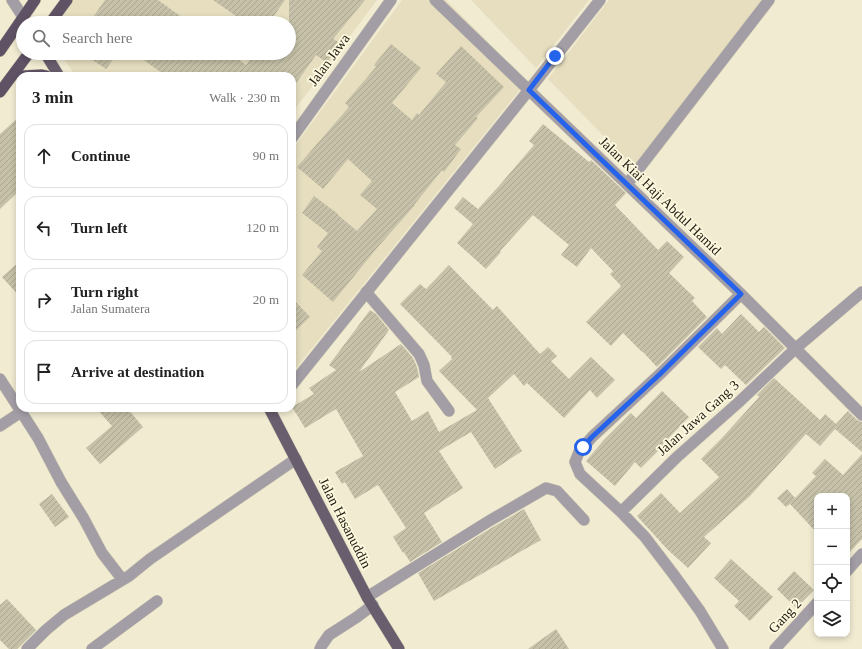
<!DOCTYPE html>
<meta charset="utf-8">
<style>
body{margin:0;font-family:"Times New Roman",serif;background:#f6f6f6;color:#222}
.controls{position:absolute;right:12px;bottom:12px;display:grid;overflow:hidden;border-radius:8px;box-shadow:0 2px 6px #0003}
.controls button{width:36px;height:36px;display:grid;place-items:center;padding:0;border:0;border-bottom:1px solid #e0e0e0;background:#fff;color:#222;font:20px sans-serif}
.stop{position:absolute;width:12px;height:12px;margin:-9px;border:3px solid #2563eb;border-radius:50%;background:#fff}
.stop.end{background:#2563eb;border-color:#fff;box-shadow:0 1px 4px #0008}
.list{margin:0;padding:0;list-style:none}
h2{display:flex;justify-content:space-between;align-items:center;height:52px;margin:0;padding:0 16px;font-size:17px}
h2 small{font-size:13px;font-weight:400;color:#767676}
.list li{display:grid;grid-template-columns:26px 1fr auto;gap:12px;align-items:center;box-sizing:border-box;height:64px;margin:0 8px 8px;padding:0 8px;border:1px solid #e0e0e0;border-radius:12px}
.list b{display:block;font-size:15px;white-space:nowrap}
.list p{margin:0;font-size:13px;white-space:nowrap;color:#767676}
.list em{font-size:13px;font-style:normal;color:#767676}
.icon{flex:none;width:22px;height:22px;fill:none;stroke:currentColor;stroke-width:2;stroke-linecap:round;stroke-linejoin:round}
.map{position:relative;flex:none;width:862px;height:649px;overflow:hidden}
.search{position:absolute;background:#fff;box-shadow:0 2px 6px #0003;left:16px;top:16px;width:280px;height:44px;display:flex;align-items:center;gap:10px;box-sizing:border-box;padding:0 14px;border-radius:22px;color:#767676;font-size:15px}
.panel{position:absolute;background:#fff;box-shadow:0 2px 6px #0003;left:16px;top:72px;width:280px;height:340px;border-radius:12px}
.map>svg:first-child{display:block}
</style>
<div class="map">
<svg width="862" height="649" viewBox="0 0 862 649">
<defs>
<pattern id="building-hatch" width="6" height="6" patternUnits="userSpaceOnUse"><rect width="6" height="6" fill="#c6c1a8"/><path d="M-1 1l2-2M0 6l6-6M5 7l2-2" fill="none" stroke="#aaa690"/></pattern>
</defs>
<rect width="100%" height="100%" fill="#f0ebd1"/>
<path fill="#e6debf" d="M 72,0 L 377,0 L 292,113 L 292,76 L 76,76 L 61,55 L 61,53 L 289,53 L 289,23 L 59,23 L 59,17 Z
M 402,0 L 446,0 L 527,81 L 292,373 L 292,150 Z
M 471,0 L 589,0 L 536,68 Z
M 609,0 L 764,0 L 633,166 L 548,79 Z"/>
<path fill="url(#building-hatch)" d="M 105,0 L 158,0 L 190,23 L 89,23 Z
M 213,0 L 285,0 L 269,23 L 246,23 Z
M 289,0 L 365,0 L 333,39 L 340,43 L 327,63 L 316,55 L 292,89 L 292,76 L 166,76 L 134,53 L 230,53 L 246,65 L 255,53 L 289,53 Z
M 391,44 L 421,68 L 392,103 L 412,120 L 417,113 L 419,115 L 446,82 L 436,74 L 461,46 L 504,87 L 476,117 L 478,118 L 455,145 L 461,149 L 444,172 L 442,170 L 414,205 L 415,205 L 377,248 L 333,302 L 302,275 L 322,251 L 317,247 L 328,233 L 302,213 L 314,196 L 338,214 L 338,215 L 357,231 L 377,209 L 360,195 L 372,181 L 348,159 L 323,189 L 297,167 L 349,107 L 345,103 L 376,67 L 374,65 Z
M 82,53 L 118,53 L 106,69 Z
M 20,116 L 20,190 L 0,209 L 0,134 Z
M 543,124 L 589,162 L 591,160 L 626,193 L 615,205 L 658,250 L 667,241 L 684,257 L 669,273 L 695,298 L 692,301 L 707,317 L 657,367 L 643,352 L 642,352 L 623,333 L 611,346 L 586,322 L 621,286 L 610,274 L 613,271 L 591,248 L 577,267 L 561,255 L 569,245 L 533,215 L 500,251 L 501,252 L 486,269 L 457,243 L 473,224 L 454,208 L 463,197 L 478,209 L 498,187 L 534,145 L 529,141 Z
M 20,261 L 20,297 L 2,277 Z
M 449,265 L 493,310 L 497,306 L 540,354 L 548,347 L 557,356 L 551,361 L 569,379 L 591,357 L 615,380 L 597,398 L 590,390 L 564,418 L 527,383 L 524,386 L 514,374 L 488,398 L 522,451 L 495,469 L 471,432 L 439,451 L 463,488 L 424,513 L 442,542 L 410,562 L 404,552 L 403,553 L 393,537 L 406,528 L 378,485 L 355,499 L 345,482 L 342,484 L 335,472 L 363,456 L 336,409 L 305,428 L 292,407 L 314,394 L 309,388 L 336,370 L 329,365 L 370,310 L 376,314 L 389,330 L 359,372 L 401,344 L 413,358 L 417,367 L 419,377 L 395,392 L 412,421 L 428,411 L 439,432 L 477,410 L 439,371 L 452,359 L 451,358 L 452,357 L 400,304 L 420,284 L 426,289 Z
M 292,298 L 310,317 L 292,334 Z
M 741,314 L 759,332 L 764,327 L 785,348 L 746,385 L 725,365 L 721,369 L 698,347 L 717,328 L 722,334 Z
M 774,378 L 820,420 L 825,414 L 836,424 L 848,411 L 857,420 L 862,422 L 862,452 L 835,429 L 820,446 L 806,434 L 750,496 L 704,537 L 711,543 L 688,568 L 667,549 L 637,516 L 661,493 L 680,513 L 719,477 L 701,459 L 721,439 L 759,397 L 757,395 Z
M 662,391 L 689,417 L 663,444 L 664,445 L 641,468 L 635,462 L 615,486 L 586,461 L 603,441 L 631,413 L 636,418 Z
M 96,408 L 127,408 L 143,427 L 100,464 L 86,448 L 112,426 Z
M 862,454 L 862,539 L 847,555 L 847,496 L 817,496 L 817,533 L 790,504 L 786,507 L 777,498 L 787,489 L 795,498 L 816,476 L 812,473 L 825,459 L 843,475 Z
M 52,494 L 69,517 L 55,527 L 39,504 Z
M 524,509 L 541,540 L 434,601 L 418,573 L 493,527 Z
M 731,559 L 773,597 L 750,621 L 734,606 L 739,601 L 714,578 Z
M 794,571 L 814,590 L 796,608 L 777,589 Z
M 7,599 L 36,630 L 17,649 L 9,649 L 0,640 L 0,605 Z
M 556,629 L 569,649 L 528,649 Z"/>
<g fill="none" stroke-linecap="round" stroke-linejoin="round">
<defs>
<path id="minor" d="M 627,184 L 769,0
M 366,292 L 419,354 L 424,365 L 427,381 L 449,411
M 0,379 L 38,438 L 61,482 L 84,519 L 102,553 L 122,579
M 0,426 L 21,412
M 621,512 L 677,457 L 739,402 L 796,348 L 862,292
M 847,571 L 862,554
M 367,597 L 489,521 L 546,488 L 557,491 L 584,520
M 27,649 L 46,630 L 64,615 L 129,576 L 150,559 L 296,459
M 92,649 L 157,601
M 320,649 L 322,645 L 329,635 L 357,617 L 373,605
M 723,649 L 700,611 L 674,575 L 645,537 L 621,512 L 580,474 L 575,462 L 579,452 L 592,437 L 660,374 L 741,294
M 775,649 L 817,603"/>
<path id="tertiary" d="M 12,0 L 23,17
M 435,0 L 741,294 L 862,415
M 292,138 L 391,0
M 292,385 L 529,90 L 600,0"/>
<path id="primary" d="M 45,53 L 59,76
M 269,408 L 367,597 L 399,649"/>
<path id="trunk" d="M 50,23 L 67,0
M 0,51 L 35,0
M 23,76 L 41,75 L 46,76
M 0,92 L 29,53"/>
</defs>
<use href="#minor" stroke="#cbc7b0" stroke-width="12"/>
<use href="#tertiary" stroke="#cbc7b0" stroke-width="12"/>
<use href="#primary" stroke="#cbc7b0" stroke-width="12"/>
<use href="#trunk" stroke="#cbc7b0" stroke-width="12"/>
<use href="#minor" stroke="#a39da6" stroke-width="11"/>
<use href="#tertiary" stroke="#a39da6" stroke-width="11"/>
<use href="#primary" stroke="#685e6e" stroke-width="11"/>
<use href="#trunk" stroke="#5e5264" stroke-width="11"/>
</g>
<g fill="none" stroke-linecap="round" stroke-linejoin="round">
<path stroke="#2563eb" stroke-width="5" d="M 555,56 L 529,90 L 741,294 L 660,374 L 592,437 L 583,447"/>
</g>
<g text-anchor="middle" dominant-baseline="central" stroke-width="3.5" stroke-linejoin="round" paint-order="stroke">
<g font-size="14" fill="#232117" stroke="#fef8de">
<text transform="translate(329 60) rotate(-54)">Jalan Jawa</text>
<text transform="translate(660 196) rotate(44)">Jalan Kiai Haji Abdul Hamid</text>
<text transform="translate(698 418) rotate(-42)">Jalan Jawa Gang 3</text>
<text transform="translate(345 523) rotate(63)">Jalan Hasanuddin</text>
<text transform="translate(785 616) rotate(-47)">Gang 2</text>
</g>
</g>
</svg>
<div class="controls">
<button>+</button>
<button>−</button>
<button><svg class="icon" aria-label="locate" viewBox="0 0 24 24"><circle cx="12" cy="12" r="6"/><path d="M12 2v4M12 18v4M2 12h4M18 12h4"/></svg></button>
<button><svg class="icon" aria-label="layers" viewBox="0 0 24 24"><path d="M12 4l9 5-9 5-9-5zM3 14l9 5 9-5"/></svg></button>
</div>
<div class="stop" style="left:583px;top:447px"></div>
<div class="stop end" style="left:555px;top:56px"></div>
<div class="search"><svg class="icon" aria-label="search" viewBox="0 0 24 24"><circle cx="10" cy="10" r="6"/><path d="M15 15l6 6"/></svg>Search here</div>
<section class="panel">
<h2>3 min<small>Walk · 230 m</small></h2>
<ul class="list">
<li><svg class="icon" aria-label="ahead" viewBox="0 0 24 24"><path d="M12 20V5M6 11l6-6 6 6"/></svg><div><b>Continue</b></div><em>90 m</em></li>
<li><svg class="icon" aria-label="left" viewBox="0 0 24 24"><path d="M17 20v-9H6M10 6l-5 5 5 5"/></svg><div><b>Turn left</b></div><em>120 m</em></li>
<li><svg class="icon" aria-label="right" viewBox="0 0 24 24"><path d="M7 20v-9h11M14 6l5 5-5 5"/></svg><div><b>Turn right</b><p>Jalan Sumatera</p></div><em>20 m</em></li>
<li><svg class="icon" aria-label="arrive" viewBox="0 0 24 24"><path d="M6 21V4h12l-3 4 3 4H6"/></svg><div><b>Arrive at destination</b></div></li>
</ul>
</section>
</div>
